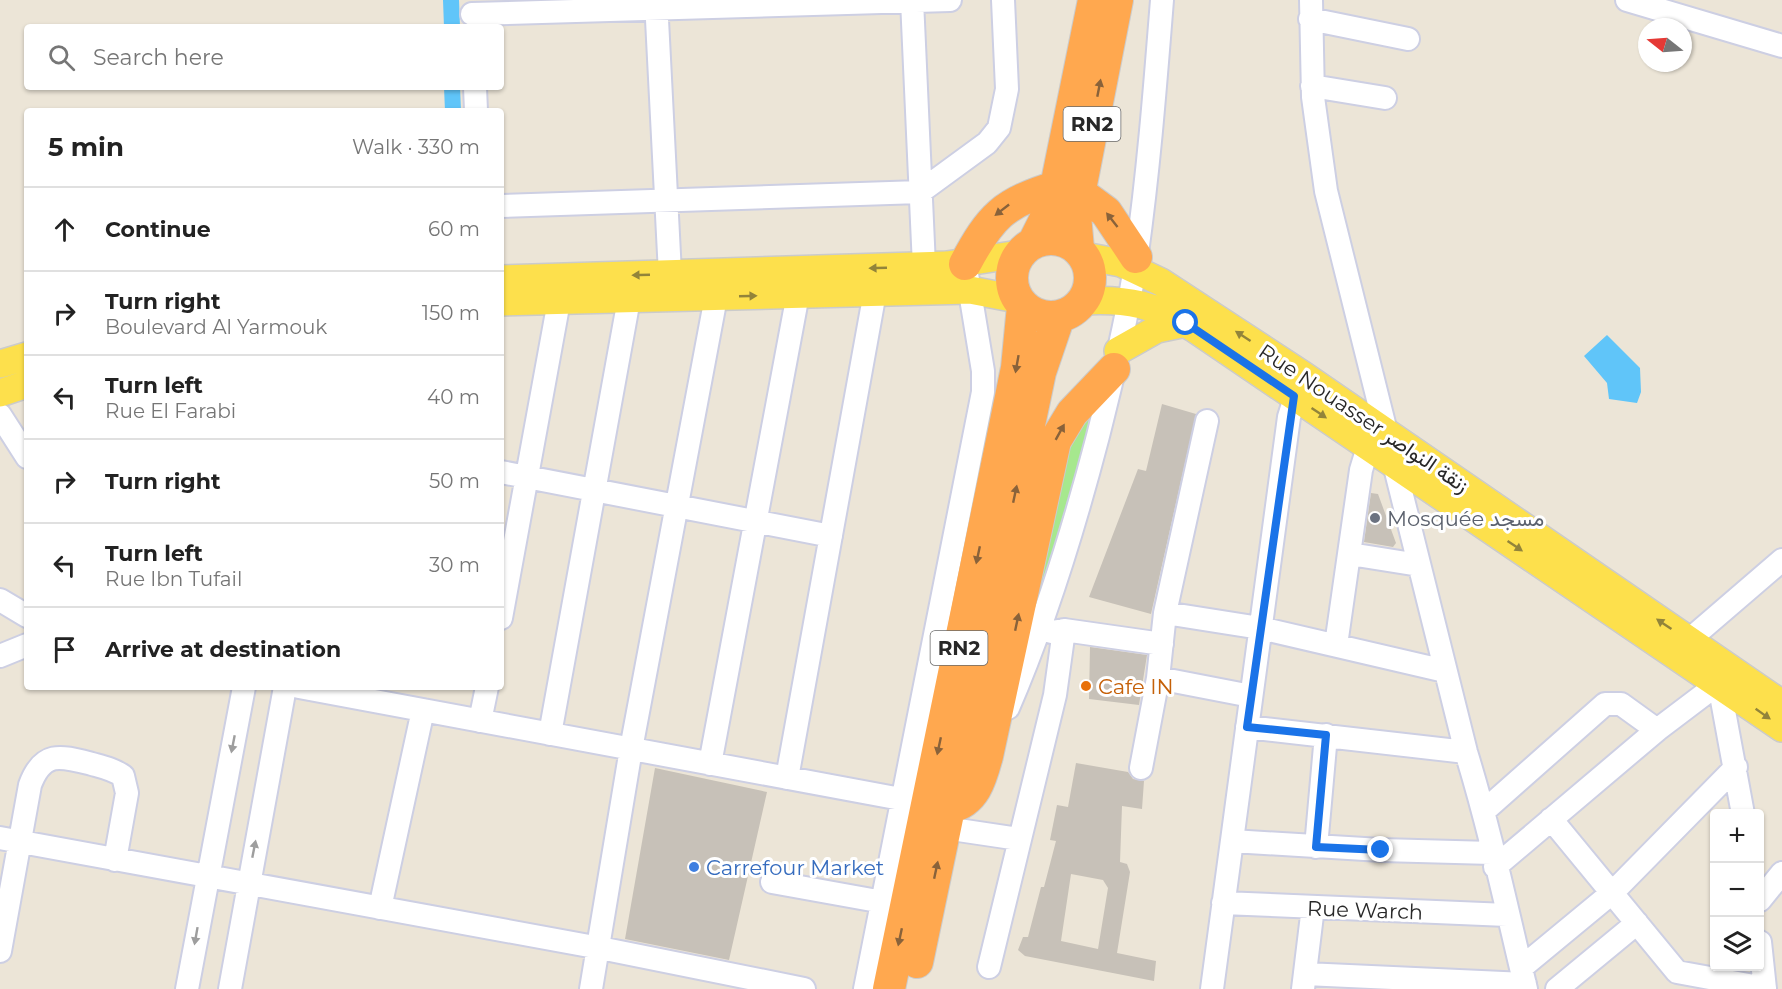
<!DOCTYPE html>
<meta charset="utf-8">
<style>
body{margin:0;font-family:Montserrat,Vazirmatn,sans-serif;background:#f6f6f6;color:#222}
.controls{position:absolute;right:18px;bottom:18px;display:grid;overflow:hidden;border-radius:6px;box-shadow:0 2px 4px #0004}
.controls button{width:54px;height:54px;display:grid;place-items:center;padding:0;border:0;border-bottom:2px solid #e0e0e0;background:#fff;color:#222;font:30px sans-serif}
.compass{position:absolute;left:1638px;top:18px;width:54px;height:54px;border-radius:50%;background:#fff;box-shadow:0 2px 4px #0004;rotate:287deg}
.stop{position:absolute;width:18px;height:18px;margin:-14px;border:4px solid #1a73e8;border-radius:50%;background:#fff}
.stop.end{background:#1a73e8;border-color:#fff;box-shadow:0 2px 6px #0008}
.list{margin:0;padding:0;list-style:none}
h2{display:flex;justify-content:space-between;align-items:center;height:78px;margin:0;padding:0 24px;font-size:26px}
h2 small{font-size:20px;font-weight:400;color:#767676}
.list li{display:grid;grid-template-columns:39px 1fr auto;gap:18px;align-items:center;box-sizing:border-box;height:84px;padding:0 24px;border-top:2px solid #e0e0e0}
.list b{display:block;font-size:22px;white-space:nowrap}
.list p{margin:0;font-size:20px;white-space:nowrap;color:#767676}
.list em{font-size:20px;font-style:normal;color:#767676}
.icon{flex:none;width:33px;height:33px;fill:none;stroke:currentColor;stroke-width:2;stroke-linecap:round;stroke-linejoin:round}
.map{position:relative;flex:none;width:1782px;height:989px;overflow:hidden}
.search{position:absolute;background:#fff;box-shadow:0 2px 4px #0004;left:24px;top:24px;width:480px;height:66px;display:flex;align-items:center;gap:15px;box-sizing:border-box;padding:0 21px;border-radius:6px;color:#767676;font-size:22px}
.panel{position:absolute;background:#fff;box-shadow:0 2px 4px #0004;left:24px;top:108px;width:480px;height:582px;border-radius:6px}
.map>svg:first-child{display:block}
</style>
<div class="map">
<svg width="1782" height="989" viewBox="0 0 1782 989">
<rect width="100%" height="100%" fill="#ece5d7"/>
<path fill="#a6e88e" d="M 1096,402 L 1029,633 L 1063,440 Z"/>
<path fill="#60c5f9" d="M 1607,335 L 1640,368 L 1641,392 L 1637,403 L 1609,399 L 1607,383 L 1584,356 Z"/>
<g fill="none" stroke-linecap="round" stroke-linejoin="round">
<path stroke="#60c5f9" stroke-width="16" d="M 451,0 L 452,27
M 452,87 L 453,111"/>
</g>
<path fill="#c7c1b8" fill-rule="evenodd" d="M 1162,404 L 1196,414 L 1151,614 L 1089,597 L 1138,469 L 1146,471 Z
M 1371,493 L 1378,494 L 1396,543 L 1393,547 L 1364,542 Z
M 1090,647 L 1147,655 L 1139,705 L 1089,699 Z
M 1076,763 L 1128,772 L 1133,779 L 1144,781 L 1142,809 L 1122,806 L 1120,862 L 1127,864 L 1130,872 L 1117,953 L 1156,961 L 1154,981 L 1025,956 L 1018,950 L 1023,937 L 1028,937 L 1041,887 L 1044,887 L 1056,841 L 1050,840 L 1057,805 L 1068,807 ZM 1071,874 L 1103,880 L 1108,888 L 1098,949 L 1061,941 Z
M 655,768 L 767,792 L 729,960 L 625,939 Z"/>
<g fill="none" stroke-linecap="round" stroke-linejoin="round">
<defs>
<path id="minor" d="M 656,0 L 670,274
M 912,0 L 924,266
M 1311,0 L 1313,97 L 1326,191 L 1466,752 C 1490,830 1507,910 1526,989
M 1627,0 L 1782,46
M 472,14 L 950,0
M 1310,19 L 1408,39
M 1312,86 L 1385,98
M 475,87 L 476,111
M 501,206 L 920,192 L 987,143 L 999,128 L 1007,89 L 1003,0
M 0,415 L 27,457
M 501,472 L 831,536
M 1350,554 L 1419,565
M 0,600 L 27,616
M 1165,613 L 1260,628 L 1445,671
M 501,618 L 559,301
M 1051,632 L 1064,630 L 1162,644
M 1689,640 L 1782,560
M 1336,645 L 1361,470 L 1368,447 L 1378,436
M 0,656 L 27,645
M 1158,678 L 1251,696
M 1719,684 L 1743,814
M 299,687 L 917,802
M 1008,708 C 1046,620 1074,528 1098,436 C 1112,380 1126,324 1135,267 C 1148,178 1155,89 1162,0
M 480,721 L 487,687
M 1247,727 L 1466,752
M 550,734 L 629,299
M 710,764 L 798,294
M 1141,768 L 1158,678 L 1165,613 L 1207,421
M 787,778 L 875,292
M 1484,811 L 1605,704 L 1621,704 L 1657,730
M 1551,819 L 1677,972 L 1765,988
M 945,828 L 1019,839
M 0,838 L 600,948 L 804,989
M 1232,841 L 1381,850 L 1492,853
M 1316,847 L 1326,735
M 1495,867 L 1657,730 L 1731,674
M 772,882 L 883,902
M 1760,900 L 1782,873
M 1223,903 L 1507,915
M 380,908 L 423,710
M 1760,942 L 1765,989
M 0,951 L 30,785 C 43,750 61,756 92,764 C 103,767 113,769 123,776 L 127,793 L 115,860
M 989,967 L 1055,695 L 1064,630
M 1521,968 L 1613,892 L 1736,767
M 1305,974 L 1525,984
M 187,989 L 244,687
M 230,989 L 285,687
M 591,989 L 631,749 L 716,297
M 865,989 L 983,392 L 983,371 L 967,274
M 1212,989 L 1289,417 L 1300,382
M 1303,989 L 1313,907
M 1557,989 L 1637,923"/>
<path id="major" d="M 1084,256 L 1121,263 L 1161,282 L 1303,375 L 1782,704
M 501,279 L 947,265 L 1019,254
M 1082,301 C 1128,298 1156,305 1195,329 L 1782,728
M 501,302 L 970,290 L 1017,299
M 1118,351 L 1157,329 L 1186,323
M 0,364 L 27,356
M 0,393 L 27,384"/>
<path id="highway" d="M 1079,192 L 1106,212 L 1136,257
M1012 278a39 39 0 1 1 78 0a39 39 0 1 1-78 0Z
M 1034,242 L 1047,216 L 1056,187 L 1094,0
M 1078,249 L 1075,215 L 1117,0
M 965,264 C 990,217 1004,202 1056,187
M 950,807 C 975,802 981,778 987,756 L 1055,441 L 1072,413 L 1114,369
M 917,962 L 1040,372 L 1059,316
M 889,989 L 1017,368 L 1023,306"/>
</defs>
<use href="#minor" stroke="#cdcfe3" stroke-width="26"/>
<use href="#major" stroke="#cbcbcb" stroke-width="30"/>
<use href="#highway" stroke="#cbcbcb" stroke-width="34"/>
<use href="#minor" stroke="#fff" stroke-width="22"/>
<use href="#major" stroke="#fde04c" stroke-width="27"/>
<use href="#highway" stroke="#ffa84f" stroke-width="32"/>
</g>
<defs><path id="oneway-solid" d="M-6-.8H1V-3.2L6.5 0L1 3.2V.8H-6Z" transform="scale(1.5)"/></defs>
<g fill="#89623a">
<use href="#oneway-solid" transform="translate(1099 88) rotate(-79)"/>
<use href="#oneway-solid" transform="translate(1002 210) rotate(142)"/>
<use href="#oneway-solid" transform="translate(1112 220) rotate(-128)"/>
<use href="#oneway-solid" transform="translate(1017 364) rotate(100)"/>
<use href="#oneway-solid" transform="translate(1060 432) rotate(-61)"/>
<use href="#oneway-solid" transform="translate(1015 494) rotate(-78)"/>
<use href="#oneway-solid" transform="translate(978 555) rotate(102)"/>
<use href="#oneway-solid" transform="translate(1017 622) rotate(-78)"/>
<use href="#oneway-solid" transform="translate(939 746) rotate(102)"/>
<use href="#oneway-solid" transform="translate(936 870) rotate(-78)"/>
<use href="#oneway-solid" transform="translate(900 937) rotate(102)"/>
</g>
<g fill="#92843a">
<use href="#oneway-solid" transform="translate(878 268) rotate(178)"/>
<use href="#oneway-solid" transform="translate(641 275) rotate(178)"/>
<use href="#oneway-solid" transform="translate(748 296) rotate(-2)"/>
<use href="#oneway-solid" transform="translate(1243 336) rotate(-147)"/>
<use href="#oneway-solid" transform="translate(1319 413) rotate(34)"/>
<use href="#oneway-solid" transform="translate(1515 546) rotate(34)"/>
<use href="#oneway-solid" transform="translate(1664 624) rotate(-146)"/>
<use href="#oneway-solid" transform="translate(1763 714) rotate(35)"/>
</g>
<g fill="#9e9e9e">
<use href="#oneway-solid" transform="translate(233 744) rotate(101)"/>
<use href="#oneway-solid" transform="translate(254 849) rotate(-79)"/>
<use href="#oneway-solid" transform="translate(196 936) rotate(100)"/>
</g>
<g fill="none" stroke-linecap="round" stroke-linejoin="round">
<path stroke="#1a73e8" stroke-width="8" d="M 1186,323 L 1294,396 L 1247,727 L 1326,735 L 1316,847 L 1381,850"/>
</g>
<circle fill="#6b7280" stroke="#fff" stroke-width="2" cx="1375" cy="518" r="6"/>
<circle fill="#e8710a" stroke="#fff" stroke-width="2" cx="1086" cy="686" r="6"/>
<circle fill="#3f7fe0" stroke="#fff" stroke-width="2" cx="694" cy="867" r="6"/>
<g text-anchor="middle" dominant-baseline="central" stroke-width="6" stroke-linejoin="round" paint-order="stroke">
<g fill="#fff" stroke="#686868" stroke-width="1.5">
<rect x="1063.5" y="107" width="57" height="34" rx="4.5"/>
<rect x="930.5" y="631" width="57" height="34" rx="4.5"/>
</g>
<g font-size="20" font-weight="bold" fill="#282828">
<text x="1092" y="124">RN2</text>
<text x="959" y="648">RN2</text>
</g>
<g font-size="21" fill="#282828" stroke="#fff">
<text transform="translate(1364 418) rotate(34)">Rue Nouasser زنقة النواصر</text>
<text transform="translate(1365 910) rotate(2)">Rue Warch</text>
</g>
<g font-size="21" fill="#5b616d" stroke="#fff" text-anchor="start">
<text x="1387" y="518">Mosquée مسجد</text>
</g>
<g font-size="21" fill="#c56008" stroke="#fff" text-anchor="start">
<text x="1098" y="686">Cafe IN</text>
</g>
<g font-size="21" fill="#366cbe" stroke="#fff" text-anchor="start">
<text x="706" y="867">Carrefour Market</text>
</g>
</g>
</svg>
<div class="controls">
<button>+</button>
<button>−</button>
<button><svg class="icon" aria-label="layers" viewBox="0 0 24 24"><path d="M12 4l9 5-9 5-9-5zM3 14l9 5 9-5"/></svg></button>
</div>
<svg class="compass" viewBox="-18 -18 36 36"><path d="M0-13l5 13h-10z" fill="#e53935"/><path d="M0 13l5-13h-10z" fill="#767676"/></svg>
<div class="stop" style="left:1186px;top:323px"></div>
<div class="stop end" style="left:1381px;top:850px"></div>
<div class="search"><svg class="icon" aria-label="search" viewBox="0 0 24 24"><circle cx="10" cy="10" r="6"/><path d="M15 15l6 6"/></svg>Search here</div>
<section class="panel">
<h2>5 min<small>Walk · 330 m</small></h2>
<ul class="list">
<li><svg class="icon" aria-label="ahead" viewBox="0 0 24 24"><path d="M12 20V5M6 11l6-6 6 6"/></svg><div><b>Continue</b></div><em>60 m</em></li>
<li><svg class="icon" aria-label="right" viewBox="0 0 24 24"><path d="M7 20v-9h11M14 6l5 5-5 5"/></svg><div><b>Turn right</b><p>Boulevard Al Yarmouk</p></div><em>150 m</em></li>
<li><svg class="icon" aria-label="left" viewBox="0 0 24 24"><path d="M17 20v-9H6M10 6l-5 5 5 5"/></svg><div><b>Turn left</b><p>Rue El Farabi</p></div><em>40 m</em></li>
<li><svg class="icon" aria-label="right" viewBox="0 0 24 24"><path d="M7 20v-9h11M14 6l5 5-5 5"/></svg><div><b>Turn right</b></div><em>50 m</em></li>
<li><svg class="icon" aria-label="left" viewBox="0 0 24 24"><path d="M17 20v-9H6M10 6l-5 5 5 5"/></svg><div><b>Turn left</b><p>Rue Ibn Tufail</p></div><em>30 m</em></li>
<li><svg class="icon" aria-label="arrive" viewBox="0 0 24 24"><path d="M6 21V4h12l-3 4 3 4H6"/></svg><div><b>Arrive at destination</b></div></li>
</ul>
</section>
</div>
